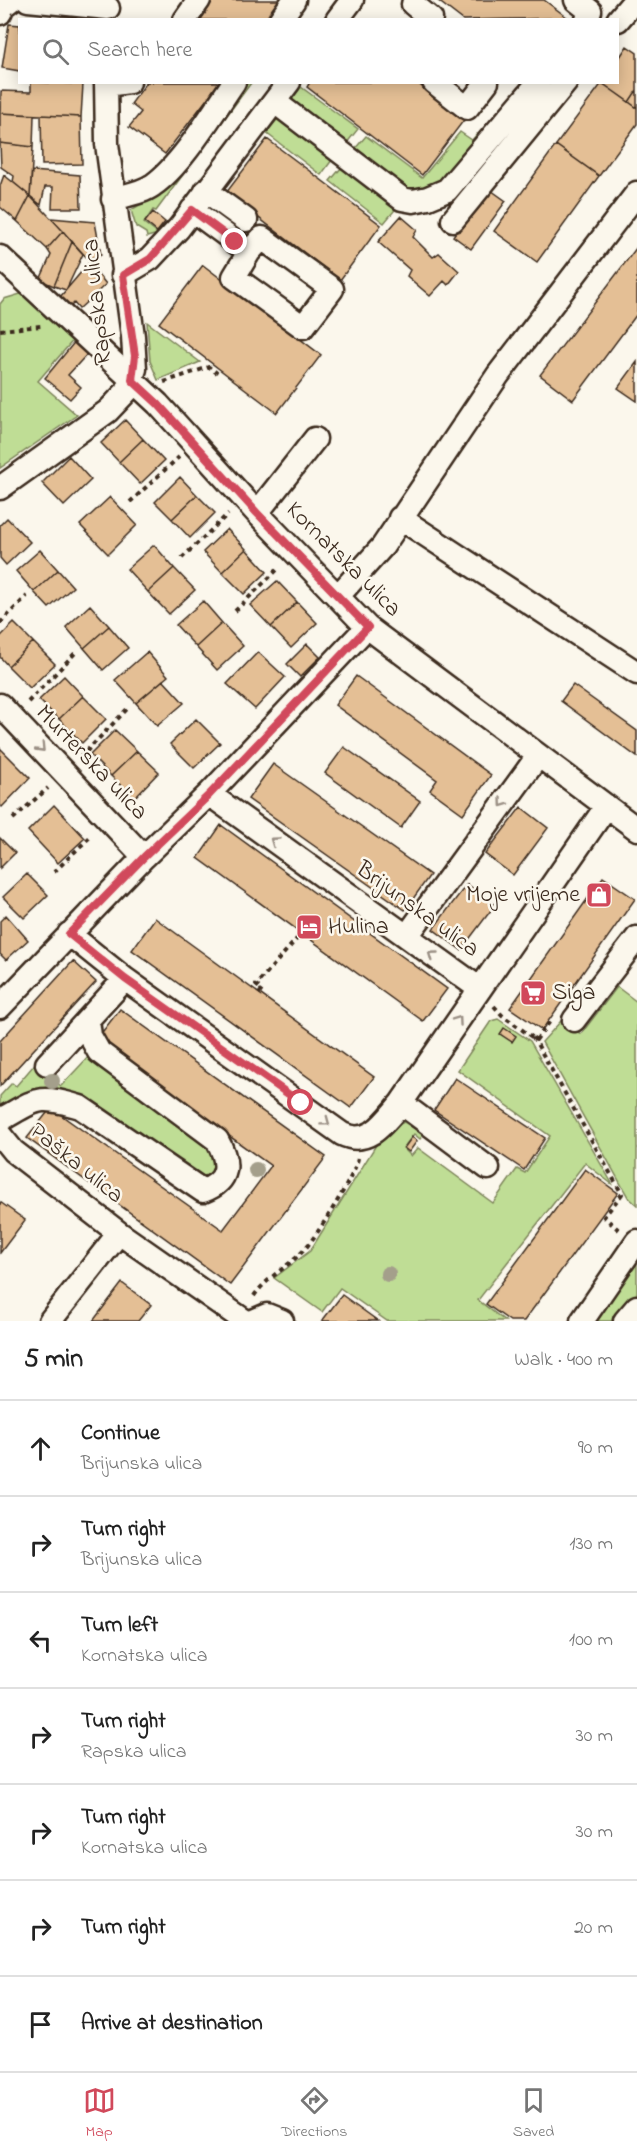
<!DOCTYPE html>
<meta charset="utf-8">
<style>
body{margin:0;font-family:"Indie Flower",sans-serif;background:#f6f6f6;color:#222}
.stop{position:absolute;width:18px;height:18px;margin:-14px;border:4px solid #d1495b;border-radius:50%;background:#fff}
.stop.end{background:#d1495b;border-color:#fff;box-shadow:0 2px 6px #0008}
.list{margin:0;padding:0;list-style:none}
h2{display:flex;justify-content:space-between;align-items:center;height:78px;margin:0;padding:0 24px;font-size:26px}
h2 small{font-size:20px;font-weight:400;color:#767676}
.list li{display:grid;grid-template-columns:39px 1fr auto;gap:18px;align-items:center;box-sizing:border-box;height:96px;padding:0 24px;border-top:2px solid #e0e0e0}
.list b{display:block;font-size:22px;white-space:nowrap}
.list p{margin:0;font-size:20px;white-space:nowrap;color:#767676}
.list em{font-size:20px;font-style:normal;color:#767676}
.icon{flex:none;width:33px;height:33px;fill:none;stroke:currentColor;stroke-width:2;stroke-linecap:round;stroke-linejoin:round}
.map{position:relative;flex:none;width:637px;height:1321px;overflow:hidden}
.search{position:absolute;background:#fff;box-shadow:0 3px 15px #0003;left:18px;right:18px;top:18px;height:66px;display:flex;align-items:center;gap:15px;box-sizing:border-box;padding:0 21px;border-radius:0px;color:#767676;font-size:22px}
.sheet{height:750px;background:#fff}
nav{display:flex;justify-content:space-around;align-items:center;box-sizing:border-box;height:84px;border-top:2px solid #e0e0e0;background:#fff;font-size:16px;color:#767676}
nav a{display:grid;justify-items:center;gap:3px}
nav .on{color:#d1495b}
.map>svg:first-child{display:block}
</style>
<div class="map">
<svg width="637" height="1321" viewBox="0 0 637 1321">
<rect width="100%" height="100%" fill="#fbf7ec"/>
<filter id="ink" filterUnits="userSpaceOnUse"><feTurbulence type="fractalNoise" baseFrequency=".0167" numOctaves="2"/><feDisplacementMap in="SourceGraphic" scale="12" xChannelSelector="R" yChannelSelector="G"/><feConvolveMatrix kernelMatrix="1 2 1 2 8 2 1 2 1" color-interpolation-filters="sRGB"/></filter>
<g filter="url(#ink)">
<path fill="#bfdd95" stroke="#7d845a" stroke-width="1.5" d="M 245,83 L 251,83 L 156,211 L 153,210 L 144,223 L 158,234 L 147,237 L 146,233 L 136,227 L 131,210 L 162,192 Z
M 301,87 L 358,129 L 346,144 L 287,106 Z
M 281,115 L 331,153 L 332,160 L 321,175 L 266,133 Z
M 460,132 L 472,140 L 477,134 L 483,140 L 443,186 L 415,195 L 354,150 L 366,136 L 422,178 Z
M 342,167 L 399,205 L 384,223 L 330,181 Z
M 27,292 L 75,338 L 38,381 L 77,415 L 0,468 L 0,304 L 4,299 Z
M 147,322 L 200,362 L 158,380 L 150,361 Z
M 617,987 L 637,1002 L 637,1205 L 628,1197 L 542,1042 L 561,1021 L 581,1034 Z
M 498,1019 L 530,1041 L 613,1185 L 585,1163 L 478,1300 L 505,1321 L 387,1321 L 340,1288 L 322,1312 L 274,1278 L 310,1251 L 376,1145 C 388,1140 392,1127 404,1122 L 424,1134 L 420,1139 L 414,1134 L 403,1148 L 411,1156 L 418,1148 L 493,1203 L 517,1169 L 525,1173 L 550,1136 L 458,1070 L 491,1021 Z
M 93,1052 L 212,1142 L 217,1168 L 210,1175 L 199,1177 L 74,1098 L 0,1106 L 0,1096 L 12,1083 L 16,1086 L 34,1065 L 61,1086 Z
M 637,1261 L 637,1300 L 619,1321 L 594,1321 Z"/>
<path fill="#e4bf95" stroke="#3b2a1e" stroke-width="1.5" d="M 210,0 L 283,0 L 268,20 L 196,20 Z
M 437,0 L 544,0 L 568,18 L 463,20 Z
M 9,24 L 20,25 L 20,71 L 2,68 Z
M 627,46 L 637,53 L 637,90 L 629,102 L 602,83 L 618,82 L 618,60 Z
M 31,82 L 83,84 L 81,117 L 0,113 L 1,91 L 31,92 Z
M 147,82 L 220,82 L 165,154 L 129,127 L 141,112 L 131,104 Z
M 310,82 L 416,82 L 464,120 L 422,175 L 307,87 Z
M 602,83 L 637,108 L 637,124 L 599,176 L 556,145 Z
M 637,90 L 637,108 L 629,102 Z
M 0,113 L 34,115 L 33,147 L 0,143 Z
M 41,115 L 81,117 L 82,164 L 42,165 Z
M 267,139 L 381,225 L 340,280 L 226,193 Z
M 0,143 L 33,147 L 30,196 L 13,182 L 14,176 L 1,167 Z
M 556,145 L 599,176 L 537,262 L 494,231 Z
M 32,171 L 80,175 L 81,208 L 52,208 L 53,187 L 45,187 L 41,205 L 30,196 Z
M 4,175 L 30,196 L 17,221 L 0,207 L 0,186 Z
M 488,188 L 506,201 L 471,249 L 453,236 Z
M 30,196 L 63,231 L 47,249 L 17,221 Z
M 153,212 L 165,222 L 157,232 L 145,222 Z
M 401,216 L 417,230 L 413,237 L 433,257 L 439,253 L 459,271 L 448,285 L 444,281 L 430,296 L 407,276 L 410,270 L 378,242 Z
M 51,218 L 95,222 L 101,255 L 88,259 Z
M 63,231 L 72,242 L 54,286 L 40,280 L 51,255 L 47,249 Z
M 72,242 L 83,254 L 66,290 L 54,286 Z
M 637,247 L 637,314 L 573,400 L 540,375 Z
M 89,263 L 106,284 L 79,309 L 74,303 L 70,307 L 60,297 Z
M 203,265 L 321,355 L 277,413 L 159,323 Z
M 77,339 L 90,351 L 68,375 L 81,387 L 70,399 L 45,378 Z
M 637,362 L 637,401 L 618,388 Z
M 125,420 L 143,439 L 119,462 L 101,443 Z
M 143,439 L 164,461 L 140,484 L 119,462 Z
M 69,456 L 91,480 L 64,506 L 42,483 Z
M 180,477 L 197,495 L 172,519 L 155,502 Z
M 197,495 L 215,513 L 190,538 L 172,519 Z
M 110,497 L 137,525 L 108,554 L 80,525 Z
M 7,518 L 30,542 L 6,565 L 0,558 L 0,525 Z
M 227,529 L 246,549 L 222,572 L 203,552 Z
M 154,545 L 174,568 L 148,592 L 127,569 Z
M 246,549 L 267,572 L 244,594 L 222,572 Z
M 40,550 L 58,570 L 34,592 L 16,571 Z
M 174,568 L 195,590 L 169,614 L 148,592 Z
M 58,570 L 73,587 L 49,608 L 34,592 Z
M 277,581 L 297,602 L 271,627 L 250,605 Z
M 203,601 L 222,623 L 196,647 L 176,625 Z
M 297,602 L 317,623 L 291,648 L 271,627 Z
M 90,605 L 109,626 L 84,648 L 66,627 Z
M 14,623 L 33,642 L 8,666 L 0,657 L 0,637 Z
M 222,623 L 243,646 L 217,670 L 196,647 Z
M 109,626 L 128,648 L 103,670 L 84,648 Z
M 33,642 L 55,664 L 30,688 L 8,666 Z
M 307,644 L 320,657 L 300,677 L 287,664 Z
M 147,652 L 168,676 L 136,703 L 115,680 Z
M 258,652 L 285,677 L 255,709 L 227,684 Z
M 64,676 L 83,696 L 59,719 L 39,700 Z
M 356,676 L 491,775 L 463,814 L 430,790 L 437,780 L 335,705 Z
M 163,680 L 184,703 L 157,726 L 136,703 Z
M 573,685 L 637,731 L 637,757 L 561,701 Z
M 83,696 L 106,719 L 82,743 L 59,719 Z
M 196,719 L 220,743 L 194,768 L 170,744 Z
M 115,730 L 137,751 L 111,776 L 90,755 Z
M 344,747 L 420,801 L 401,828 L 325,773 Z
M 0,748 L 30,778 L 2,807 L 0,805 Z
M 137,751 L 159,772 L 134,798 L 111,776 Z
M 273,764 L 430,875 L 405,910 L 248,799 Z
M 54,805 L 85,838 L 58,863 L 28,831 Z
M 521,807 L 548,828 L 513,875 L 485,854 Z
M 221,825 L 447,989 L 423,1021 L 198,858 Z
M 0,838 L 15,853 L 0,868 Z
M 27,874 L 48,895 L 24,918 L 3,897 Z
M 603,877 L 635,899 L 542,1030 L 510,1008 Z
M 467,884 L 495,905 L 461,950 L 433,929 Z
M 6,915 L 28,940 L 6,960 L 0,954 L 0,921 Z
M 155,918 L 374,1077 L 351,1108 L 132,950 Z
M 73,961 L 96,982 L 0,1086 L 0,1041 Z
M 120,1009 L 326,1157 L 230,1285 L 27,1138 L 51,1108 L 223,1230 L 271,1166 L 96,1040 Z
M 504,1028 L 516,1036 L 512,1042 L 500,1034 Z
M 455,1078 L 545,1138 L 524,1170 L 434,1110 Z
M 412,1137 L 417,1141 L 409,1152 L 404,1148 Z
M 585,1169 L 618,1193 L 524,1321 L 510,1321 L 486,1304 Z
M 0,1202 L 25,1220 L 0,1253 Z
M 122,1283 L 151,1305 L 138,1321 L 93,1321 Z
M 342,1295 L 378,1321 L 322,1321 Z"/>
<g fill="none" stroke-linecap="round" stroke-linejoin="round">
<defs>
<path id="minor" d="M 28,0 L 108,8
M 576,0 L 590,11 L 587,20
M 413,4 L 431,19
M 0,13 L 3,6 L 11,0
M 185,20 L 199,0
M 280,20 L 294,0
M 337,20 L 352,0
M 618,20 L 635,0
M 434,82 L 467,108 L 487,82
M 106,85 L 129,82
M 275,102 L 402,199 L 413,201 L 428,198 L 447,190 L 539,82
M 206,191 L 246,220
M 113,199 C 126,195 142,193 153,185 C 182,165 213,112 234,82
M 192,210 L 249,252 L 262,238 L 332,289 L 303,327 L 234,277 L 249,252
M 453,220 L 566,82
M 0,257 L 158,404 L 257,513 L 367,627 L 637,829
M 123,275 L 150,259 L 179,228 L 289,82
M 0,488 L 108,411 L 127,391 L 135,369 L 133,336 L 107,144 L 106,82
M 257,513 L 315,439
M 400,518 L 637,673
M 338,596 L 383,546 L 498,375 L 637,193
M 0,705 L 144,857
M 209,794 L 480,989
M 69,934 L 125,979 L 342,1134 C 369,1147 385,1122 401,1103 L 606,807
M 407,936 L 538,756
M 0,1007 L 144,857 L 209,794 L 367,627
M 574,1020 L 637,938
M 47,1064 L 125,979
M 401,1103 L 488,1168
M 0,1120 C 38,1099 37,1094 80,1107 L 203,1191 C 230,1181 230,1163 217,1140 L 99,1052 L 90,1036 L 88,1020
M 0,1135 L 13,1151 L 119,1233 L 245,1321
M 50,1321 L 119,1233
M 253,1321 L 267,1315 L 282,1321
M 582,1321 L 637,1241
M 625,1321 L 637,1307"/>
</defs>
<use href="#minor" stroke="#3b2a1e" stroke-width="27"/>
<path stroke="#3b2a1e" stroke-width="4" stroke-dasharray="4.5 4.5" stroke-linecap="butt" d="M 0,330 L 41,326
M 164,382 L 209,367 L 217,373
M 130,502 L 179,457
M 182,558 L 228,514
M 235,611 L 280,567
M 0,623 L 27,596
M 28,702 L 77,651
M 80,758 L 127,709
M 13,819 L 48,788
M 54,872 L 92,835
M 259,994 L 262,990 L 256,985 L 302,933
M 494,1006 L 502,1015 L 536,1040 L 551,1020
M 533,1037 L 622,1194 L 604,1217 L 620,1231
M 254,1296 C 268,1276 287,1268 303,1251 C 315,1239 356,1174 358,1158"/>
<use href="#minor" stroke="#fbf7ec" stroke-width="22"/>
</g>
<g fill="#a49f8b">
<circle cx="52" cy="1081" r="8"/>
<circle cx="256" cy="1170" r="8"/>
<circle cx="388" cy="1274" r="8"/>
</g>
<defs><path id="oneway-chevron" d="M-2-3.5L2.5 0L-2 3.5" fill="none" stroke-width="1.6" stroke-linecap="round" stroke-linejoin="round" transform="scale(1.5)"/></defs>
<g stroke="#9b9085">
<use href="#oneway-chevron" transform="translate(41 748) rotate(46)"/>
<use href="#oneway-chevron" transform="translate(503 803) rotate(126)"/>
<use href="#oneway-chevron" transform="translate(274 841) rotate(-144)"/>
<use href="#oneway-chevron" transform="translate(432 955) rotate(-144)"/>
<use href="#oneway-chevron" transform="translate(458 1020) rotate(-55)"/>
<use href="#oneway-chevron" transform="translate(326 1122) rotate(37)"/>
</g>
</g>
<g fill="none" stroke-linecap="round" stroke-linejoin="round" filter="url(#ink)">
<path stroke="#d1495b" stroke-width="8" d="M 235,242 L 192,210 L 150,259 L 123,275 L 135,356 L 132,380 L 158,404 L 257,513 L 368,627 L 209,795 L 144,857 L 69,934 L 125,979 L 301,1103"/>
</g>
<defs>
<symbol id="shop-square" viewBox="-11 -11 22 22"><rect x="-9" y="-9" width="18" height="18" rx="4" fill="#d1495b" stroke="#fbf7ec"/><path d="M-5-2.5h2.3a2.7 3.5 0 0 1 5.4 0H5L5.5 6h-11ZM-1.5-2.5h3a1.5 2.3 0 0 0-3 0Z" fill="#fff"/></symbol>
<symbol id="hotel-square" viewBox="-11 -11 22 22"><rect x="-9" y="-9" width="18" height="18" rx="4" fill="#d1495b" stroke="#fbf7ec"/><path d="M-6-4.5h1.5V1H6V5H4.5V3h-9V5H-6ZM-4 0a1.8 1.8 0 1 1 3.6 0ZM.5 0V-2.5h3Q6-2.5 6 0Z" fill="#fff"/></symbol>
<symbol id="supermarket-square" viewBox="-11 -11 22 22"><rect x="-9" y="-9" width="18" height="18" rx="4" fill="#d1495b" stroke="#fbf7ec"/><path d="M-6-5.5h2.5l.6 2H6L4.5 2H-2.5L-4.4-4H-6ZM-1.5 3.2a1.3 1.3 0 1 0 .1 0ZM3 3.2a1.3 1.3 0 1 0 .1 0Z" fill="#fff"/></symbol>
</defs>
<g fill-rule="evenodd">
<use href="#shop-square" x="584" y="880" width="30" height="30"/>
<use href="#hotel-square" x="294" y="912" width="30" height="30"/>
<use href="#supermarket-square" x="518" y="978" width="30" height="30"/>
</g>
<g text-anchor="middle" dominant-baseline="central" stroke-width="5" stroke-linejoin="round" paint-order="stroke">
<g font-size="24" fill="#3b2a1e" stroke="#fbf7ec">
<text transform="translate(98 302) rotate(-96)">Rapska ulica</text>
<text transform="translate(343 560) rotate(45)">Kornatska ulica</text>
<text transform="translate(91 763) rotate(46)">Murterska ulica</text>
<text transform="translate(417 910) rotate(36)">Brijunska ulica</text>
<text transform="translate(76 1164) rotate(39)">Paška ulica</text>
</g>
<g font-size="24" fill="#3b2a1e" stroke="#fbf7ec" text-anchor="start">
<text x="580" y="895" text-anchor="end">Moje vrijeme</text>
<text x="328" y="927">Hulina</text>
<text x="552" y="993">Siga</text>
</g>
</g>
</svg>
<div class="stop" style="left:301px;top:1103px"></div>
<div class="stop end" style="left:235px;top:242px"></div>
<div class="search"><svg class="icon" aria-label="search" viewBox="0 0 24 24"><circle cx="10" cy="10" r="6"/><path d="M15 15l6 6"/></svg>Search here</div>
</div>
<section class="sheet">
<h2>5 min<small>Walk · 400 m</small></h2>
<ul class="list">
<li><svg class="icon" aria-label="ahead" viewBox="0 0 24 24"><path d="M12 20V5M6 11l6-6 6 6"/></svg><div><b>Continue</b><p>Brijunska ulica</p></div><em>90 m</em></li>
<li><svg class="icon" aria-label="right" viewBox="0 0 24 24"><path d="M7 20v-9h11M14 6l5 5-5 5"/></svg><div><b>Turn right</b><p>Brijunska ulica</p></div><em>130 m</em></li>
<li><svg class="icon" aria-label="left" viewBox="0 0 24 24"><path d="M17 20v-9H6M10 6l-5 5 5 5"/></svg><div><b>Turn left</b><p>Kornatska ulica</p></div><em>100 m</em></li>
<li><svg class="icon" aria-label="right" viewBox="0 0 24 24"><path d="M7 20v-9h11M14 6l5 5-5 5"/></svg><div><b>Turn right</b><p>Rapska ulica</p></div><em>30 m</em></li>
<li><svg class="icon" aria-label="right" viewBox="0 0 24 24"><path d="M7 20v-9h11M14 6l5 5-5 5"/></svg><div><b>Turn right</b><p>Kornatska ulica</p></div><em>30 m</em></li>
<li><svg class="icon" aria-label="right" viewBox="0 0 24 24"><path d="M7 20v-9h11M14 6l5 5-5 5"/></svg><div><b>Turn right</b></div><em>20 m</em></li>
<li><svg class="icon" aria-label="arrive" viewBox="0 0 24 24"><path d="M6 21V4h12l-3 4 3 4H6"/></svg><div><b>Arrive at destination</b></div></li>
</ul>
</section>
<nav>
<a class="on"><svg class="icon" aria-label="map" viewBox="0 0 24 24"><path d="M3 6l6-2 6 2 6-2v14l-6 2-6-2-6 2zM9 4v14M15 6v14"/></svg>Map</a>
<a><svg class="icon" aria-label="directions" viewBox="0 0 24 24"><path d="M12 3l9 9-9 9-9-9zM9 14v-3h6M13 9l2 2-2 2"/></svg>Directions</a>
<a><svg class="icon" aria-label="saved" viewBox="0 0 24 24"><path d="M7 4h10v16l-5-4-5 4z"/></svg>Saved</a>
</nav>
